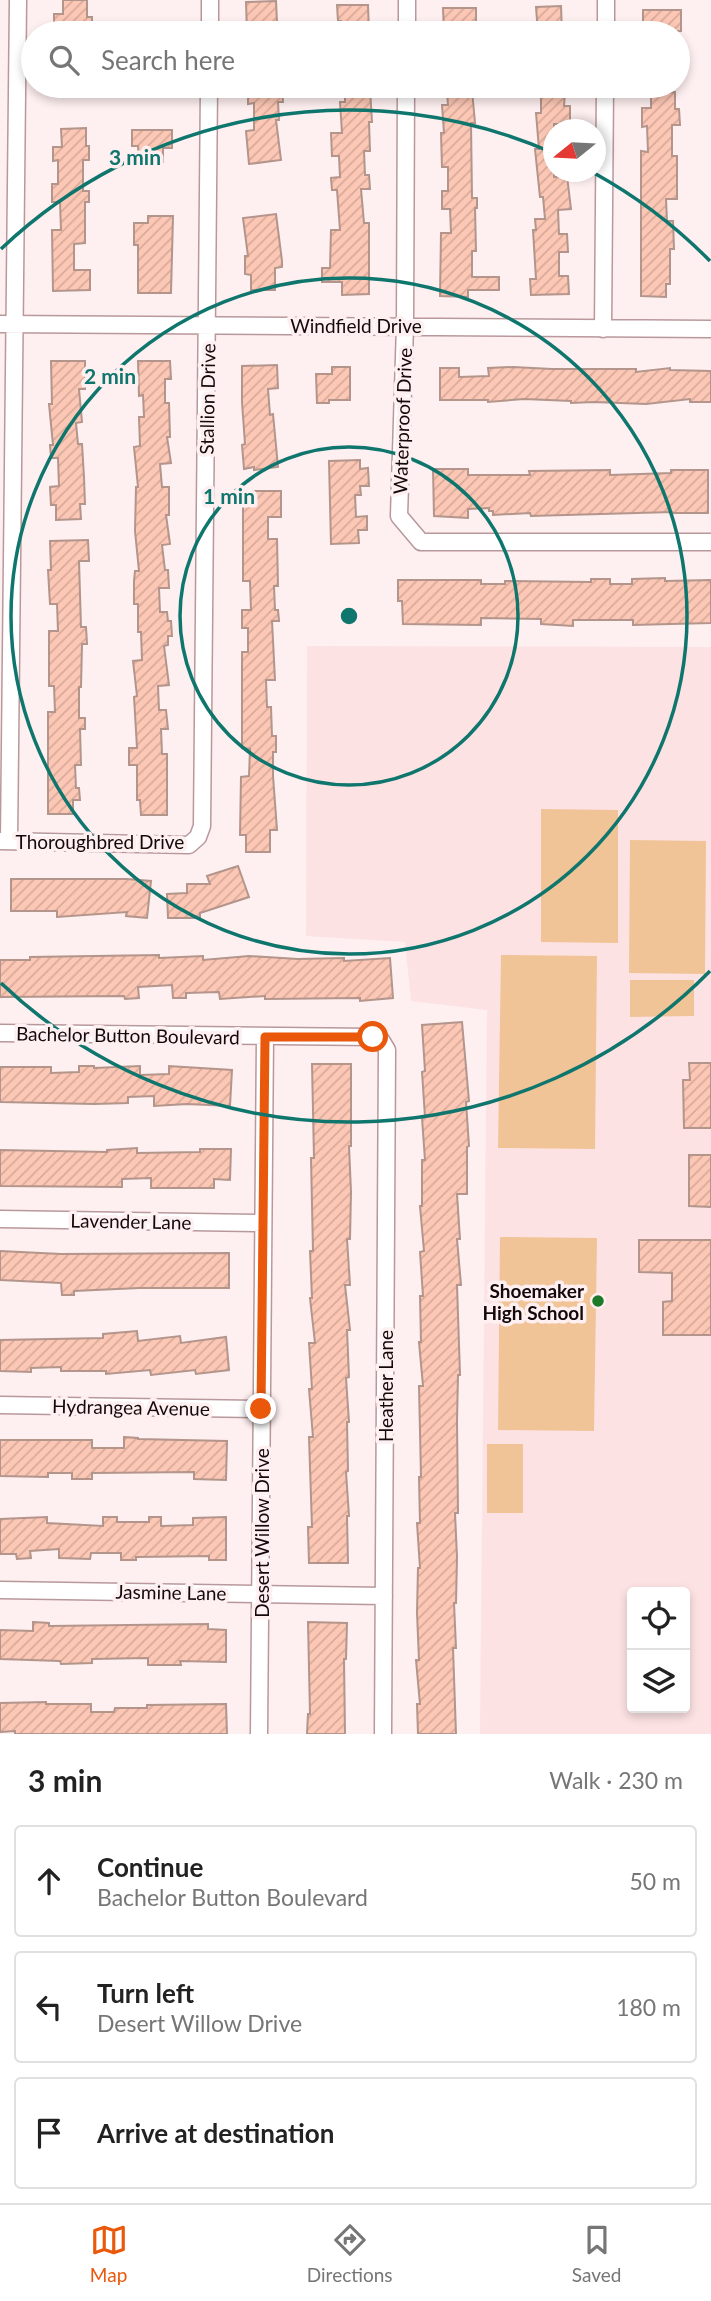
<!DOCTYPE html>
<meta charset="utf-8">
<style>
body{margin:0;font-family:Lato,sans-serif;background:#f6f6f6;color:#222}
.controls{position:absolute;right:21px;bottom:21px;display:grid;overflow:hidden;border-radius:7px;box-shadow:0 4px 10px #0003}
.controls button{width:63px;height:63px;display:grid;place-items:center;padding:0;border:0;border-bottom:2px solid #e0e0e0;background:#fff;color:#222;font:35px sans-serif}
.compass{position:absolute;left:543px;top:119px;width:63px;height:63px;border-radius:50%;background:#fff;box-shadow:0 4px 10px #0003;rotate:252deg}
.stop{position:absolute;width:21px;height:21px;margin:-16px;border:5px solid #ea580c;border-radius:50%;background:#fff}
.stop.end{background:#ea580c;border-color:#fff;box-shadow:0 2px 7px #0008}
.list{margin:0;padding:0;list-style:none}
h2{display:flex;justify-content:space-between;align-items:center;height:91px;margin:0;padding:0 28px;font-size:30px}
h2 small{font-size:23px;font-weight:400;color:#767676}
.list li{display:grid;grid-template-columns:46px 1fr auto;gap:21px;align-items:center;box-sizing:border-box;height:112px;margin:0 14px 14px;padding:0 14px;border:2px solid #e0e0e0;border-radius:7px}
.list b{display:block;font-size:26px;white-space:nowrap}
.list p{margin:0;font-size:23px;white-space:nowrap;color:#767676}
.list em{font-size:23px;font-style:normal;color:#767676}
.icon{flex:none;width:38px;height:38px;fill:none;stroke:currentColor;stroke-width:2;stroke-linecap:round;stroke-linejoin:round}
.map{position:relative;flex:none;width:711px;height:1734px;overflow:hidden}
.search{position:absolute;background:#fff;box-shadow:0 4px 10px #0003;left:21px;right:21px;top:21px;height:77px;display:flex;align-items:center;gap:18px;box-sizing:border-box;padding:0 24px;border-radius:38px;color:#767676;font-size:26px}
.sheet{height:469px;background:#fff}
nav{display:flex;justify-content:space-around;align-items:center;box-sizing:border-box;height:98px;border-top:2px solid #e0e0e0;background:#fff;font-size:19px;color:#767676}
nav a{display:grid;justify-items:center;gap:4px}
nav .on{color:#ea580c}
.map>svg:first-child{display:block}
</style>
<div class="map">
<svg width="711" height="1734" viewBox="0 0 711 1734">
<defs>
<pattern id="building-hatch" width="6" height="6" patternUnits="userSpaceOnUse" patternTransform="scale(1.75)"><rect width="6" height="6" fill="#fdc7b5"/><path d="M-1 1l2-2M0 6l6-6M5 7l2-2" fill="none" stroke="#d8aa9a"/></pattern>
</defs>
<rect width="100%" height="100%" fill="#feeff0"/>
<path fill="#fce2e3" fill-rule="evenodd" d="M 307,646 L 711,647 L 711,1734 L 480,1734 L 487,1010 L 411,1001 L 405,942 L 306,936 ZM 632,1592 L 685,1592 L 685,1708 L 632,1708 Z"/>
<path fill="#f1c498" d="M 541,809 L 618,810 L 618,943 L 541,942 Z
M 630,840 L 706,841 L 705,974 L 629,973 Z
M 501,955 L 597,956 L 595,1149 L 498,1148 Z
M 630,980 L 694,980 L 694,1016 L 630,1017 Z
M 500,1237 L 597,1238 L 594,1431 L 498,1430 Z
M 487,1444 L 523,1444 L 523,1513 L 487,1513 Z"/>
<path fill="url(#building-hatch)" stroke="#b3958b" stroke-width="2" d="M 63,0 L 87,0 L 87,17 L 92,17 L 92,32 L 54,32 L 54,14 L 63,14 Z
M 276,1 L 277,22 L 272,22 L 273,33 L 247,33 L 246,2 Z
M 337,5 L 368,5 L 369,33 L 341,33 L 341,21 L 338,21 Z
M 561,6 L 562,33 L 538,33 L 536,7 Z
M 443,8 L 476,8 L 476,33 L 444,33 Z
M 643,10 L 681,10 L 681,31 L 643,33 Z
M 248,86 L 282,86 L 283,102 L 278,102 L 279,120 L 276,120 L 281,160 L 249,164 L 246,131 L 254,130 L 254,103 L 248,104 Z
M 370,89 L 372,122 L 369,122 L 370,151 L 364,151 L 365,175 L 369,175 L 370,189 L 361,189 L 364,223 L 369,223 L 369,294 L 342,295 L 342,282 L 322,282 L 322,268 L 330,268 L 331,230 L 340,230 L 337,190 L 332,190 L 331,178 L 340,177 L 339,156 L 332,156 L 331,133 L 342,133 L 340,102 L 345,102 L 345,90 Z
M 472,90 L 475,123 L 471,123 L 472,198 L 477,198 L 477,208 L 475,208 L 476,251 L 472,251 L 472,277 L 499,277 L 499,290 L 468,290 L 468,297 L 440,296 L 441,233 L 451,233 L 450,209 L 442,209 L 442,191 L 448,191 L 448,167 L 442,167 L 441,133 L 444,133 L 442,105 L 448,105 L 447,92 Z
M 541,91 L 565,92 L 564,106 L 570,106 L 570,124 L 554,124 L 554,177 L 567,176 L 571,209 L 558,210 L 559,234 L 567,234 L 568,252 L 559,252 L 559,276 L 568,276 L 569,294 L 531,295 L 530,279 L 536,279 L 533,230 L 536,230 L 535,219 L 545,219 L 543,197 L 540,197 L 535,149 L 539,149 L 536,113 L 541,113 Z
M 675,92 L 675,109 L 679,109 L 680,125 L 672,125 L 672,156 L 677,156 L 677,199 L 666,199 L 667,221 L 673,221 L 674,249 L 670,249 L 670,284 L 666,284 L 666,297 L 641,296 L 641,151 L 648,152 L 647,126 L 642,127 L 642,108 L 651,108 L 651,93 Z
M 86,128 L 86,146 L 89,146 L 89,160 L 83,160 L 83,191 L 89,191 L 89,202 L 85,202 L 85,243 L 74,244 L 74,270 L 90,270 L 90,290 L 53,291 L 52,230 L 61,230 L 60,202 L 52,202 L 52,184 L 58,184 L 58,160 L 53,161 L 53,147 L 62,147 L 61,129 Z
M 132,130 L 172,130 L 172,148 L 163,148 L 163,162 L 139,162 L 138,146 L 132,146 Z
M 276,214 L 282,261 L 282,267 L 275,268 L 275,290 L 251,290 L 251,275 L 245,274 L 245,256 L 248,256 L 243,218 Z
M 148,216 L 173,216 L 171,293 L 138,293 L 138,245 L 134,245 L 134,223 L 148,223 Z
M 51,361 L 85,361 L 85,389 L 79,389 L 82,422 L 76,423 L 78,444 L 82,444 L 84,477 L 85,504 L 80,504 L 81,519 L 56,520 L 56,505 L 51,505 L 50,487 L 59,486 L 58,458 L 51,458 L 50,445 L 53,445 L 49,404 L 52,404 Z
M 138,361 L 170,361 L 171,379 L 165,379 L 165,403 L 169,403 L 170,437 L 167,437 L 171,463 L 160,464 L 162,487 L 169,487 L 169,515 L 166,515 L 170,544 L 162,545 L 165,570 L 168,570 L 169,588 L 159,588 L 160,612 L 167,612 L 168,621 L 171,621 L 172,636 L 168,636 L 168,645 L 164,646 L 169,685 L 158,686 L 159,710 L 166,710 L 168,729 L 161,729 L 162,754 L 167,754 L 167,815 L 141,815 L 140,800 L 137,800 L 137,765 L 129,765 L 129,748 L 137,748 L 134,697 L 137,696 L 133,661 L 142,660 L 141,632 L 138,632 L 138,604 L 134,604 L 134,581 L 135,571 L 139,571 L 135,531 L 136,487 L 138,487 L 134,447 L 140,446 L 139,417 L 144,417 L 143,395 L 139,396 Z
M 277,365 L 278,388 L 268,389 L 270,415 L 273,414 L 278,467 L 254,470 L 254,467 L 244,469 L 242,445 L 245,444 L 242,402 L 242,366 Z
M 332,367 L 350,367 L 350,400 L 329,400 L 329,403 L 317,403 L 316,374 L 332,374 Z
M 513,367 L 552,369 L 636,369 L 636,372 L 670,368 L 670,370 L 711,371 L 711,402 L 690,402 L 690,399 L 646,404 L 594,402 L 571,403 L 571,401 L 524,399 L 488,402 L 488,400 L 440,400 L 440,368 L 459,368 L 459,377 L 489,376 L 488,368 Z
M 360,460 L 360,469 L 368,468 L 369,486 L 360,486 L 361,495 L 355,495 L 356,517 L 367,516 L 367,530 L 358,530 L 359,543 L 331,544 L 329,461 Z
M 433,469 L 468,469 L 468,475 L 530,475 L 529,471 L 610,470 L 610,475 L 671,473 L 671,470 L 708,470 L 708,513 L 672,513 L 672,512 L 531,516 L 530,513 L 493,515 L 493,511 L 489,511 L 489,508 L 468,509 L 468,518 L 434,516 Z
M 243,491 L 281,491 L 281,517 L 268,517 L 268,539 L 277,539 L 278,586 L 274,586 L 275,610 L 278,610 L 279,621 L 272,621 L 275,680 L 266,680 L 267,707 L 271,707 L 272,736 L 276,736 L 276,752 L 273,752 L 273,776 L 277,830 L 270,830 L 270,852 L 246,852 L 246,835 L 240,835 L 241,777 L 249,776 L 250,749 L 242,748 L 242,652 L 248,652 L 248,628 L 242,628 L 242,610 L 251,610 L 250,581 L 243,581 Z
M 88,540 L 89,561 L 79,561 L 81,627 L 86,627 L 87,644 L 82,644 L 81,687 L 79,687 L 79,718 L 85,718 L 85,729 L 80,729 L 81,765 L 75,765 L 76,788 L 79,788 L 80,800 L 73,800 L 73,814 L 48,814 L 48,712 L 55,712 L 54,686 L 49,686 L 49,631 L 58,631 L 57,604 L 50,604 L 48,570 L 51,570 L 50,541 Z
M 665,578 L 665,581 L 711,580 L 711,623 L 633,625 L 633,620 L 573,620 L 573,626 L 541,624 L 541,619 L 481,618 L 481,625 L 403,624 L 402,601 L 398,601 L 398,580 L 481,580 L 481,584 L 505,584 L 505,581 L 591,582 L 591,579 L 610,579 L 610,584 L 632,584 L 632,579 Z
M 238,866 L 249,897 L 200,913 L 200,918 L 168,918 L 167,894 L 187,893 L 187,884 L 210,884 L 207,876 Z
M 11,879 L 127,879 L 151,881 L 147,918 L 126,916 L 127,912 L 57,917 L 57,911 L 11,911 Z
M 159,955 L 159,958 L 203,956 L 203,960 L 249,956 L 298,959 L 344,958 L 344,961 L 390,958 L 393,998 L 360,1001 L 360,998 L 265,999 L 265,996 L 220,999 L 219,992 L 186,993 L 186,998 L 173,998 L 172,985 L 138,987 L 139,998 L 125,999 L 124,996 L 0,997 L 0,960 L 30,960 L 30,957 Z
M 462,1022 L 469,1101 L 466,1102 L 469,1146 L 467,1147 L 467,1194 L 457,1194 L 460,1239 L 457,1239 L 461,1285 L 457,1285 L 460,1375 L 458,1375 L 457,1421 L 458,1513 L 455,1513 L 457,1557 L 456,1603 L 454,1603 L 456,1648 L 453,1648 L 456,1734 L 418,1734 L 417,1704 L 420,1704 L 416,1660 L 419,1660 L 417,1613 L 418,1568 L 420,1568 L 417,1523 L 420,1523 L 419,1477 L 421,1477 L 419,1386 L 423,1386 L 419,1342 L 421,1342 L 420,1296 L 423,1296 L 420,1252 L 424,1251 L 420,1206 L 422,1206 L 422,1160 L 425,1160 L 422,1118 L 425,1117 L 422,1072 L 425,1071 L 422,1025 Z
M 689,1063 L 711,1063 L 711,1128 L 684,1128 L 683,1080 L 690,1080 Z
M 312,1064 L 351,1064 L 351,1146 L 349,1146 L 351,1192 L 350,1239 L 347,1239 L 350,1285 L 345,1285 L 350,1330 L 347,1330 L 349,1377 L 346,1378 L 349,1422 L 347,1422 L 348,1471 L 346,1472 L 349,1516 L 347,1516 L 348,1563 L 309,1563 L 308,1527 L 312,1527 L 309,1437 L 313,1437 L 309,1389 L 312,1389 L 309,1343 L 315,1343 L 310,1298 L 312,1298 L 310,1251 L 313,1251 L 311,1158 L 314,1158 Z
M 79,1066 L 94,1066 L 94,1068 L 140,1066 L 140,1075 L 169,1074 L 169,1066 L 232,1070 L 230,1106 L 187,1104 L 154,1106 L 154,1096 L 128,1097 L 128,1103 L 94,1104 L 0,1102 L 0,1067 L 51,1067 L 51,1073 L 79,1072 Z
M 137,1148 L 137,1153 L 200,1152 L 200,1149 L 231,1149 L 230,1180 L 214,1179 L 214,1188 L 151,1188 L 151,1178 L 122,1179 L 122,1187 L 0,1186 L 0,1150 L 107,1152 L 107,1150 Z
M 689,1155 L 711,1155 L 711,1207 L 689,1206 Z
M 639,1240 L 711,1240 L 711,1335 L 663,1335 L 663,1302 L 672,1301 L 672,1273 L 639,1272 Z
M 0,1251 L 61,1254 L 229,1253 L 229,1288 L 139,1288 L 74,1291 L 74,1295 L 62,1295 L 61,1283 L 0,1280 Z
M 137,1331 L 138,1341 L 180,1336 L 181,1343 L 226,1337 L 229,1370 L 196,1374 L 195,1370 L 151,1375 L 150,1370 L 106,1374 L 106,1371 L 61,1371 L 61,1367 L 31,1368 L 31,1372 L 0,1371 L 0,1340 L 103,1338 L 103,1334 Z
M 124,1437 L 138,1438 L 138,1439 L 227,1441 L 226,1480 L 194,1479 L 194,1472 L 92,1473 L 92,1479 L 72,1479 L 72,1473 L 48,1473 L 48,1477 L 0,1476 L 0,1440 L 92,1440 L 92,1448 L 124,1448 Z
M 47,1517 L 47,1523 L 103,1526 L 103,1517 L 117,1517 L 117,1522 L 149,1522 L 149,1517 L 161,1517 L 161,1526 L 193,1525 L 193,1518 L 226,1517 L 226,1560 L 209,1560 L 209,1556 L 136,1557 L 136,1560 L 121,1560 L 121,1553 L 91,1553 L 90,1559 L 59,1558 L 59,1549 L 30,1551 L 31,1558 L 17,1559 L 16,1554 L 0,1554 L 0,1519 Z
M 33,1622 L 49,1623 L 49,1626 L 208,1624 L 208,1629 L 226,1630 L 226,1662 L 180,1661 L 181,1665 L 148,1665 L 148,1658 L 92,1659 L 92,1663 L 61,1664 L 60,1661 L 0,1659 L 0,1630 L 33,1631 Z
M 308,1622 L 347,1623 L 346,1659 L 344,1659 L 345,1734 L 307,1734 L 308,1714 L 310,1714 Z
M 46,1702 L 46,1704 L 91,1704 L 91,1712 L 114,1712 L 115,1708 L 147,1708 L 147,1705 L 226,1704 L 227,1734 L 15,1734 L 15,1731 L 0,1732 L 0,1703 Z"/>
<g fill="none" stroke-linecap="round" stroke-linejoin="round">
<defs>
<path id="minor" d="M 210,33 L 210,0
M 407,33 L 407,0
M 606,33 L 606,0
M 406,86 L 405,325 L 399,516 L 421,542 L 711,542
M 0,324 L 711,329
M 603,329 L 605,86
M 0,841 L 189,845 L 198,837 L 202,826 L 209,86
M 9,841 L 18,0
M 0,1033 L 373,1037 L 381,1040 L 387,1050 L 383,1734
M 0,1219 L 263,1223
M 0,1405 L 261,1409
M 0,1590 L 384,1596
M 259,1734 L 265,1037"/>
</defs>
<use href="#minor" stroke="#b9989b" stroke-width="19"/>
<use href="#minor" stroke="#fff" stroke-width="16"/>
</g>
<g fill="none" stroke-linecap="round" stroke-linejoin="round">
<path stroke="#ea580c" stroke-width="9" d="M 261,1409 L 265,1037 L 373,1037"/>
</g>
<g fill="none" stroke="#0f766e" stroke-width="3.5">
<circle cx="349" cy="616" r="169"/>
<circle cx="349" cy="616" r="338"/>
<path d="M710 971A506 506 0 0 1 1 983M1 249A506 506 0 0 1 551 152M594 173A506 506 0 0 1 710 261"/>
</g>
<circle fill="#1c7a2a" stroke="#feeff0" stroke-width="2.5" cx="598" cy="1301" r="7"/>
<g text-anchor="middle" dominant-baseline="central" stroke-width="7" stroke-linejoin="round" paint-order="stroke">
<g font-size="19" fill="#13090a" stroke="#feeff0">
<text x="356" y="325">Windfield Drive</text>
<text transform="translate(207 399) rotate(-89)">Stallion Drive</text>
<text transform="translate(402 421) rotate(-88)">Waterproof Drive</text>
<text x="100" y="841">Thoroughbred Drive</text>
<text transform="translate(128 1035) rotate(1)">Bachelor Button Boulevard</text>
<text transform="translate(131 1221) rotate(1)">Lavender Lane</text>
<text transform="translate(385 1386) rotate(-90)">Heather Lane</text>
<text transform="translate(131 1407) rotate(1)">Hydrangea Avenue</text>
<text transform="translate(261 1533) rotate(-90)">Desert Willow Drive</text>
<text transform="translate(171 1592) rotate(1)">Jasmine Lane</text>
</g>
<g font-size="19" font-weight="bold" fill="#13090a" stroke="#feeff0" text-anchor="end">
<text x="584" y="1290">Shoemaker<tspan x="584" dy="22">High School</tspan></text>
</g>
</g>
<circle cx="349" cy="616" r="10" fill="#0f766e" stroke="#feeff0" stroke-width="3.5"/>
<g font-size="21" text-anchor="middle" font-weight="bold" fill="#0f766e" stroke="#feeff0" stroke-width="7" stroke-linejoin="round" paint-order="stroke">
<text x="135" y="165">3 min</text>
<text x="110" y="384">2 min</text>
<text x="229" y="504">1 min</text>
</g>
</svg>
<div class="controls">
<button><svg class="icon" aria-label="locate" viewBox="0 0 24 24"><circle cx="12" cy="12" r="6"/><path d="M12 2v4M12 18v4M2 12h4M18 12h4"/></svg></button>
<button><svg class="icon" aria-label="layers" viewBox="0 0 24 24"><path d="M12 4l9 5-9 5-9-5zM3 14l9 5 9-5"/></svg></button>
</div>
<svg class="compass" viewBox="-18 -18 36 36"><path d="M0-13l5 13h-10z" fill="#e53935"/><path d="M0 13l5-13h-10z" fill="#767676"/></svg>
<div class="stop" style="left:373px;top:1037px"></div>
<div class="stop end" style="left:261px;top:1409px"></div>
<div class="search"><svg class="icon" aria-label="search" viewBox="0 0 24 24"><circle cx="10" cy="10" r="6"/><path d="M15 15l6 6"/></svg>Search here</div>
</div>
<section class="sheet">
<h2>3 min<small>Walk · 230 m</small></h2>
<ul class="list">
<li><svg class="icon" aria-label="ahead" viewBox="0 0 24 24"><path d="M12 20V5M6 11l6-6 6 6"/></svg><div><b>Continue</b><p>Bachelor Button Boulevard</p></div><em>50 m</em></li>
<li><svg class="icon" aria-label="left" viewBox="0 0 24 24"><path d="M17 20v-9H6M10 6l-5 5 5 5"/></svg><div><b>Turn left</b><p>Desert Willow Drive</p></div><em>180 m</em></li>
<li><svg class="icon" aria-label="arrive" viewBox="0 0 24 24"><path d="M6 21V4h12l-3 4 3 4H6"/></svg><div><b>Arrive at destination</b></div></li>
</ul>
</section>
<nav>
<a class="on"><svg class="icon" aria-label="map" viewBox="0 0 24 24"><path d="M3 6l6-2 6 2 6-2v14l-6 2-6-2-6 2zM9 4v14M15 6v14"/></svg>Map</a>
<a><svg class="icon" aria-label="directions" viewBox="0 0 24 24"><path d="M12 3l9 9-9 9-9-9zM9 14v-3h6M13 9l2 2-2 2"/></svg>Directions</a>
<a><svg class="icon" aria-label="saved" viewBox="0 0 24 24"><path d="M7 4h10v16l-5-4-5 4z"/></svg>Saved</a>
</nav>
